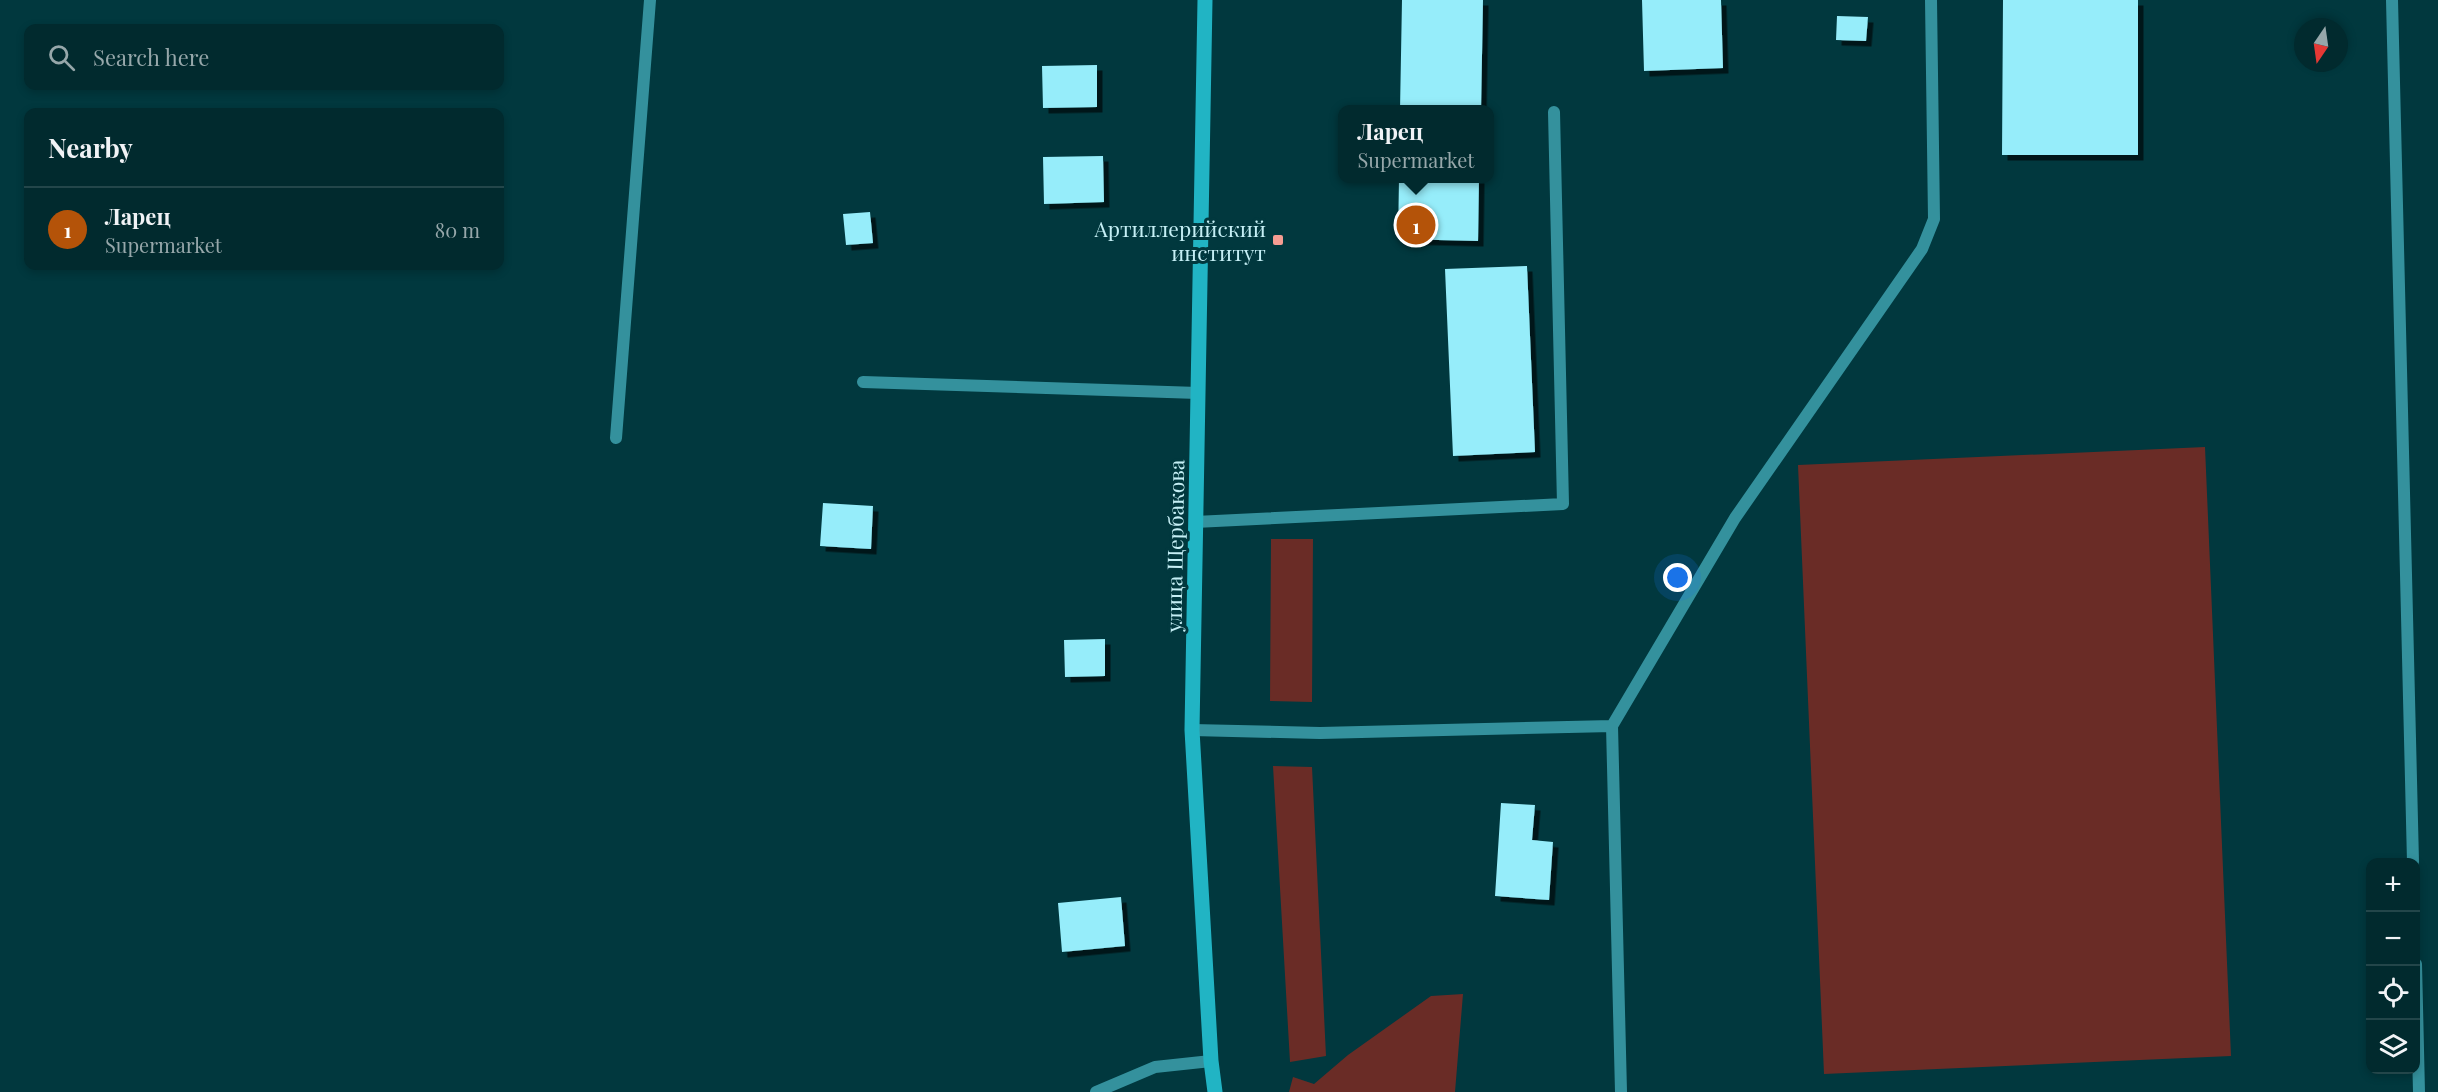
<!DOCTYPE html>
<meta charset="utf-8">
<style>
body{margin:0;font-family:"Playfair Display",serif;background:#0f363a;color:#f1f3f6}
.controls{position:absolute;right:18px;bottom:18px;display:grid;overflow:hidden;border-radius:12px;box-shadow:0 3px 9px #0003}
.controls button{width:54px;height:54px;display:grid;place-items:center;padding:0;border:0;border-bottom:2px solid #23464a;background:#012a2e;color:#f1f3f6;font:30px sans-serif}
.compass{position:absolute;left:2294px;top:18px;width:54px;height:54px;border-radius:50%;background:#012a2e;box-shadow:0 3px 9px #0003;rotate:193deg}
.you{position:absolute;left:1678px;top:578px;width:21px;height:21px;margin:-15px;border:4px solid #fff;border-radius:50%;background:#1a73e8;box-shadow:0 0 0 9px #1a73e833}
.badge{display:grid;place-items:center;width:39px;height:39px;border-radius:50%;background:#b45309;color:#fff;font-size:20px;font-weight:700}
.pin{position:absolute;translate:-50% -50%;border:3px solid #fff;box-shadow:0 2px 6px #0006}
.popup{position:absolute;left:1338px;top:105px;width:156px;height:78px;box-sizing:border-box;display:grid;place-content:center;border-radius:12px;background:#012a2e;filter:drop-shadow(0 2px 4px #0005);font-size:20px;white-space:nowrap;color:#96a7aa}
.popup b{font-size:22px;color:#f1f3f6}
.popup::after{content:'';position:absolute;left:50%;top:100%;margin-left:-12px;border:12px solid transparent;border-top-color:#012a2e}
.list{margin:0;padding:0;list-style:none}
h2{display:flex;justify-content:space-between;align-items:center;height:78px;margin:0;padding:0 24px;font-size:26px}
h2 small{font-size:20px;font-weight:400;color:#96a7aa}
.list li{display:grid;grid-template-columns:39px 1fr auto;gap:18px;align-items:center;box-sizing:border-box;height:84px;padding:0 24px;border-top:2px solid #23464a}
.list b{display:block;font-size:22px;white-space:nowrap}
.list p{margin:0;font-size:20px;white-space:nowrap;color:#96a7aa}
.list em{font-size:20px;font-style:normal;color:#96a7aa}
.icon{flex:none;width:33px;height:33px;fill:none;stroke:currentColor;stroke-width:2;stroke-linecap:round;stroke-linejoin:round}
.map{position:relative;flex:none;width:2438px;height:1092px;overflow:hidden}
.search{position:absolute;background:#012a2e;box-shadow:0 3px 9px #0003;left:24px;top:24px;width:480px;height:66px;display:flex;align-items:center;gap:15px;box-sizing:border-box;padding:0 21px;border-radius:12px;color:#96a7aa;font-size:22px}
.panel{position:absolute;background:#012a2e;box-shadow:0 3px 9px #0003;left:24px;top:108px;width:480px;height:162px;border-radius:12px}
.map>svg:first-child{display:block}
</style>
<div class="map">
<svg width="2438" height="1092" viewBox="0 0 2438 1092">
<defs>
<filter id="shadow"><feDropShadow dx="5.5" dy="5.5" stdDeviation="0" flood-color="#0009"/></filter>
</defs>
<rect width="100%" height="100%" fill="#01383e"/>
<path fill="#6a2c26" d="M 2205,447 L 2231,1056 L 1824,1074 L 1798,465 Z
M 1271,539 L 1313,539 L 1312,702 L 1270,701 Z
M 1273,766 L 1312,767 L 1326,1056 L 1290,1062 Z
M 1463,994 L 1455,1092 L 1289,1092 L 1293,1077 L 1314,1084 L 1348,1055 L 1431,996 Z"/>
<path fill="#96edfa" filter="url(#shadow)" d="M 1402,0 L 1483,0 L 1481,110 L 1400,110 Z
M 1642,0 L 1721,0 L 1723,68 L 1644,71 Z
M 2003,0 L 2138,0 L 2138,155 L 2002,155 Z
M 1837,16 L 1868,17 L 1866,41 L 1836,40 Z
M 1097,65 L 1097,107 L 1043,108 L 1042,66 Z
M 1103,156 L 1104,202 L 1044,204 L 1043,157 Z
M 1399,178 L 1479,178 L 1478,241 L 1398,239 Z
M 870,212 L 873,243 L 846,245 L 843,214 Z
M 1527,266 L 1535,452 L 1453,456 L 1445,269 Z
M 823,503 L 873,506 L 871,549 L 820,546 Z
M 1105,639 L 1105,676 L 1065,677 L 1064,640 Z
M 1501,803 L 1535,805 L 1532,840 L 1553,842 L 1549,900 L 1495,896 Z
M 1121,897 L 1125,946 L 1062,952 L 1058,903 Z"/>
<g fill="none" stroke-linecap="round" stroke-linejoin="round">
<path stroke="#34919d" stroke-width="12" d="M 2392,0 L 2413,862
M 863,382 L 1198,393
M 616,438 L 650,0
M 1195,522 L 1563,504 L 1554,112
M 1612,726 L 1735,518 L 1922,249 L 1934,219 L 1931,0
M 1192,730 L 1320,733 L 1612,726 L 1621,1092
M 2416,964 L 2419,1092
M 1096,1092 L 1155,1067 L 1211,1061"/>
<path stroke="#21b4c4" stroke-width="15" d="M 1205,0 L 1192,730 L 1211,1061 L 1215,1092"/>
</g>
<rect fill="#f59c92" stroke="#01383e" stroke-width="2" x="1272" y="234" width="12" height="12" rx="3"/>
<g text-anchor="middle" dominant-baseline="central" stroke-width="6" stroke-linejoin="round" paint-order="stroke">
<g font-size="21" fill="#c5eff5" stroke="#01383e" text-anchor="end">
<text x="1266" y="228">Артиллерийский<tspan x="1266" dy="24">институт</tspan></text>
</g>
<g font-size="21" fill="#c5eff5" stroke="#01383e">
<text transform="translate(1174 546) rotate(-89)">улица Щербакова</text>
</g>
</g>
</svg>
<div class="controls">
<button>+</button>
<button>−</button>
<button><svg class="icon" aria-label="locate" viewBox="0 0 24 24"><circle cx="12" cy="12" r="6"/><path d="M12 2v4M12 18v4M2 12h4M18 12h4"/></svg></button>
<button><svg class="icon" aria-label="layers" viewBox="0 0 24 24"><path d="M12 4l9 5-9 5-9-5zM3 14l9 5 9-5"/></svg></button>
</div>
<svg class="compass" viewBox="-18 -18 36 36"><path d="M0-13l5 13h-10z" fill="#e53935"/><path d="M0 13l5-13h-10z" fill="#96a7aa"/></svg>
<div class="you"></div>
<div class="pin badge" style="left:1416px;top:225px">1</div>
<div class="popup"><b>Ларец</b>Supermarket</div>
<div class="search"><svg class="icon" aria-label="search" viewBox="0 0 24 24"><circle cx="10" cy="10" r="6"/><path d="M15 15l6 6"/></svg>Search here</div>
<section class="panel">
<h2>Nearby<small></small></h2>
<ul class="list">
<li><span class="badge">1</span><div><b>Ларец</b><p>Supermarket</p></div><em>80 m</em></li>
</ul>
</section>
</div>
